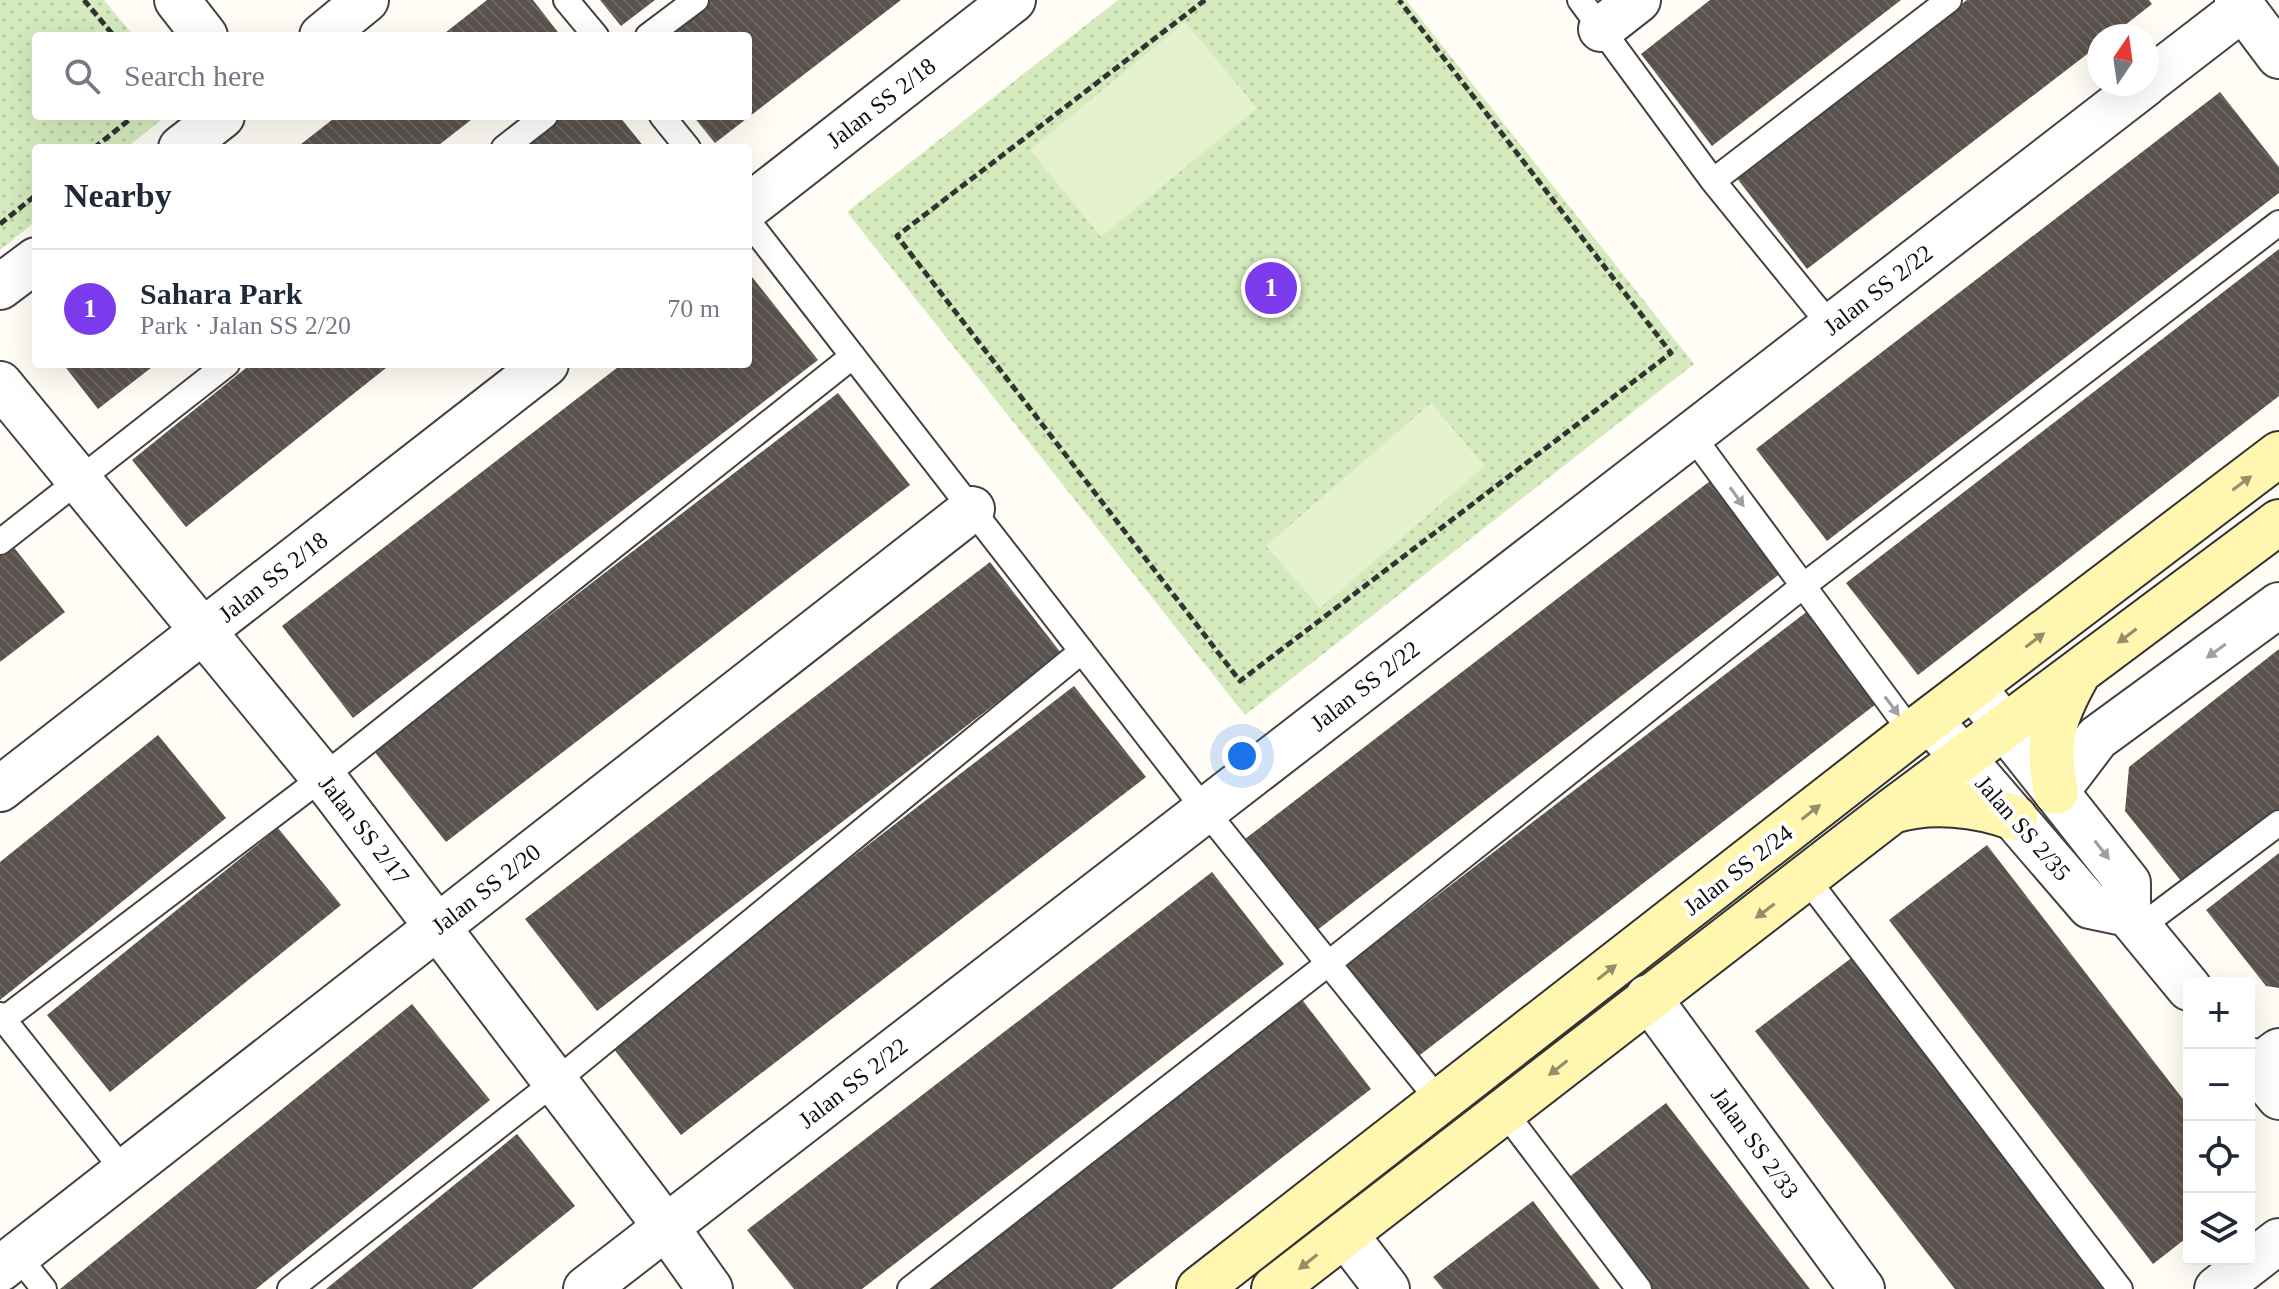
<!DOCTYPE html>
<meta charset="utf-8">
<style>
body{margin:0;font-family:Georgia,serif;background:#f6f6f7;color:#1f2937}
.controls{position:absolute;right:24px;bottom:24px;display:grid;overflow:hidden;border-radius:8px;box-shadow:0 8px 32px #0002}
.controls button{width:72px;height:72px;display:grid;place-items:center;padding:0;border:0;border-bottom:2px solid #e0e1e3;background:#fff;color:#1f2937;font:40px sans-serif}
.compass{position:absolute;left:2087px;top:24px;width:72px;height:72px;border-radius:50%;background:#fff;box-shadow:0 8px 32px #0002;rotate:13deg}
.you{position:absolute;left:1242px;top:756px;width:28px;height:28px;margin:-20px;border:6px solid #fff;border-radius:50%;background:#1a73e8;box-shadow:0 0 0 12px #1a73e833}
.badge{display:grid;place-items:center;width:52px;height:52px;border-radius:50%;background:#7c3aed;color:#fff;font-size:26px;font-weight:700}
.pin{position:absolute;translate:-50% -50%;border:4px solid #fff;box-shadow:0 2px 8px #0006}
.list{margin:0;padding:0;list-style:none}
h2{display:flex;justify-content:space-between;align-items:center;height:104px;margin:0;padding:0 32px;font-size:34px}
h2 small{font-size:26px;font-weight:400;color:#747a83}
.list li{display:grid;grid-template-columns:52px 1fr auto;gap:24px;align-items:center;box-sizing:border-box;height:120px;padding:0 32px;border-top:2px solid #e0e1e3}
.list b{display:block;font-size:30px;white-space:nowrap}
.list p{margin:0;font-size:26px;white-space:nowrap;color:#747a83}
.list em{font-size:26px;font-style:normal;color:#747a83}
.icon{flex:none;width:44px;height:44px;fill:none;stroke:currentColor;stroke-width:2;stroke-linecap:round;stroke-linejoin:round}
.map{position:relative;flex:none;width:2279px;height:1289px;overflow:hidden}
.search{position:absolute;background:#fff;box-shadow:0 8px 32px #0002;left:32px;top:32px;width:720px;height:88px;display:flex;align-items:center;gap:20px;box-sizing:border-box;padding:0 28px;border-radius:8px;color:#747a83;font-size:30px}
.panel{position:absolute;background:#fff;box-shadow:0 8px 32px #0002;left:32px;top:144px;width:720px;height:224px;border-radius:8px}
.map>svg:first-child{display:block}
</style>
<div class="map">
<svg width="2279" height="1289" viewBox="0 0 2279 1289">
<defs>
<pattern id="park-dots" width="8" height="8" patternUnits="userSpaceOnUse" patternTransform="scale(2)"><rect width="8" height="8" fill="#d5ebbd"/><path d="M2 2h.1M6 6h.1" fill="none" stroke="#b6c8a1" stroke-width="1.8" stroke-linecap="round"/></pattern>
<pattern id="building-back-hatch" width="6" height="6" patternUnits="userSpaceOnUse" patternTransform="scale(2)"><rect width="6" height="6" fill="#5a524d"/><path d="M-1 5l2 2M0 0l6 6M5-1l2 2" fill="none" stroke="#6d6662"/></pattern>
</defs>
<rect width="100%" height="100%" fill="#fffdf5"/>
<path fill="url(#park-dots)" d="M 0,0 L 104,0 L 134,36 L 36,36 L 36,116 L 166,116 L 126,148 L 36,148 L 36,221 L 0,250 Z
M 1118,0 L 1406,0 L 1694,364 L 1245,715 L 847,212 Z"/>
<path fill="#e6f2cf" d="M 1185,22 L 1257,108 L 1101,237 L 1030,150 Z
M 1431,403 L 1485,466 L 1320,608 L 1266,546 Z"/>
<path fill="url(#building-back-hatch)" d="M 487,0 L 533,0 L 561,36 L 441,36 Z
M 600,0 L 655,0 L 621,26 Z
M 709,0 L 901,0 L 715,143 L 693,116 L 748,116 L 748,36 L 663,36 Z
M 1710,0 L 1901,0 L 1712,146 L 1641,54 Z
M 1967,0 L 2149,0 L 2152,4 L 2111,36 L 2099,36 L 2099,45 L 1807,269 L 1736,177 Z
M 2220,92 L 2279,167 L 2279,193 L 1827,541 L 1756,449 Z
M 337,116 L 476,116 L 435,148 L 296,148 Z
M 562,116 L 619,116 L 645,148 L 522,148 Z
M 2279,249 L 2279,396 L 1918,675 L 1846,583 Z
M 748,272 L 818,360 L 353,718 L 282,626 L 622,364 L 748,364 Z
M 63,364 L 156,364 L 98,409 Z
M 251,364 L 391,364 L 186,527 L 132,460 Z
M 838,393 L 910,485 L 446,842 L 374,751 Z
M 1710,481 L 1781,573 L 1316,931 L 1245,839 Z
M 12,545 L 65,612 L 0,662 L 0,555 Z
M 990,562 L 1061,653 L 597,1011 L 525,919 Z
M 1809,610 L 1880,701 L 1416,1058 L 1344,967 Z
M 2279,649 L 2279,813 L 2185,886 L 2125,811 L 2129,767 Z
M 1074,686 L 1146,777 L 681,1135 L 610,1044 Z
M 158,735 L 226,818 L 0,1000 L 0,862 Z
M 278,828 L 341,905 L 110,1092 L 47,1015 Z
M 1987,845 L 2189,1107 L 2189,1236 L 2153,1264 L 1889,920 Z
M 2279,853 L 2279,988 L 2266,986 L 2206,910 Z
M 1212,872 L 1284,964 L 862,1289 L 794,1289 L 747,1230 Z
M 1854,956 L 2111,1289 L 1955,1289 L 1755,1031 Z
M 1300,997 L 1371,1089 L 1112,1289 L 922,1289 Z
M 412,1004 L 490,1100 L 256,1289 L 60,1289 Z
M 1666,1103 L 1810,1289 L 1653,1289 L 1568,1178 Z
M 517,1134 L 575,1206 L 472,1289 L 326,1289 Z
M 1533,1201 L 1600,1289 L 1443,1289 L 1433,1277 Z"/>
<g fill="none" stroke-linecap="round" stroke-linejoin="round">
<defs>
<path id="service" d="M 566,0 L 596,36
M 1580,0 L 1713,181 L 1831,326
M 648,36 L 696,0
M 662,116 L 688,148
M 504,148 L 545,116
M 1713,181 L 1949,0
M 748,221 L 1205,810 L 1440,1102
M 1691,434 L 1912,733
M 0,542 L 227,364
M 1807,879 L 2120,1289
M 2139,928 L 2279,823
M 0,1015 L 124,1171
M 4,1019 L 323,777 L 853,356
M 1503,1110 L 1639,1289
M 17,1255 L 44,1289
M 290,1289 L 556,1081 L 1082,651
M 910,1289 L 1329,963 L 1803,586 L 2279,223"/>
<path id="minor" d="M 177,0 L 205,36
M 2237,0 L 2279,56
M 1601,29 L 1638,0
M 322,36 L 366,0
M 2147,82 L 2243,8
M 181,148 L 222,116
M 748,207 L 1013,0
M 0,287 L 36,260
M 0,384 L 323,777 L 666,1227 L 710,1289
M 0,789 L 546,364
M 2056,792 L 2097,738 L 2279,605
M 1648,997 L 1862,1289
M 2256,1068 L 2279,1051
M 1345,1234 L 1387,1289
M 0,1269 L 972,509
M 586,1289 L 2145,84
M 2217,1289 L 2279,1241"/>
<path id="tertiary" d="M 1973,687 L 2128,883 L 2128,914 L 2189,988
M 1930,720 L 2090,906 L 2128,914
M 2249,1060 L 2279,1097"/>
<path id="secondary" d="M 2056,792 C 2046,744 2052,720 2076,677
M 1892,811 C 1931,799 1977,804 2015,818
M 1199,1289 L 1912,733 L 2279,454
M 1274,1289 L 1892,811 L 2279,522"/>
</defs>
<use href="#service" stroke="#444" stroke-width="28"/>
<use href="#minor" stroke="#444" stroke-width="48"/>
<use href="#tertiary" stroke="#444" stroke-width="48"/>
<use href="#secondary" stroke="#333" stroke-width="48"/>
<path stroke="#333" stroke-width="5" stroke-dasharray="8 4" stroke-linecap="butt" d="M 84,0 L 114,36
M 1205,0 L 897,236 L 1240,681 L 1671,353 L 1399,0
M 94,148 L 134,116
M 0,224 L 36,195"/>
<use href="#service" stroke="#fff" stroke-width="24"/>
<use href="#minor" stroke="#fff" stroke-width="44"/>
<use href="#tertiary" stroke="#fff" stroke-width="44"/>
<use href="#secondary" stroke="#fff6b0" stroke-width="44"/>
</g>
<defs><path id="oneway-solid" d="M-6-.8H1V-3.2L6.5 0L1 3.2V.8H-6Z" transform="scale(2)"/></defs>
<g fill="#948f68">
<use href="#oneway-solid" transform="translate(2242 483) rotate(-37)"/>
<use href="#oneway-solid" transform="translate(2127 636) rotate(143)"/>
<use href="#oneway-solid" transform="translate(2035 640) rotate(-37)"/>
<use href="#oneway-solid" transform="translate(1811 812) rotate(-38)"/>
<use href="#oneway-solid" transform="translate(1765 911) rotate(143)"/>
<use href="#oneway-solid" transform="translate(1607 972) rotate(-38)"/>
<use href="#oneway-solid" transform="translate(1558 1068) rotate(142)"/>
<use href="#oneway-solid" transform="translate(1308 1262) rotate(142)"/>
</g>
<g fill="#a0a0a0">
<use href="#oneway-solid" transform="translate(1737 497) rotate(54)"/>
<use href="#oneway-solid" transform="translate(2216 651) rotate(144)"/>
<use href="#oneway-solid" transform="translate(1892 706) rotate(53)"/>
<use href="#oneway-solid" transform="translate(2102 850) rotate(52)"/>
</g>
<g text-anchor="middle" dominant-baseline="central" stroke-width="8" stroke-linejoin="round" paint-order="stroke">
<g font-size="24" fill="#111" stroke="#fff">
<text transform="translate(881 103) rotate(-38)">Jalan SS 2/18</text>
<text transform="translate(1878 290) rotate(-38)">Jalan SS 2/22</text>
<text transform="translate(273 577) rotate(-38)">Jalan SS 2/18</text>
<text transform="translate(1365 686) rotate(-38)">Jalan SS 2/22</text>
<text transform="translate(2023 828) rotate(49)">Jalan SS 2/35</text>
<text transform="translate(364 830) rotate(52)">Jalan SS 2/17</text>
<text transform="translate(1738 870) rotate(-38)">Jalan SS 2/24</text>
<text transform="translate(486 889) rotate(-38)">Jalan SS 2/20</text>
<text transform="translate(853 1083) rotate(-38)">Jalan SS 2/22</text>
<text transform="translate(1755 1143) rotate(54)">Jalan SS 2/33</text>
</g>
</g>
</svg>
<div class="controls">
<button>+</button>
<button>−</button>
<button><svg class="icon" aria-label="locate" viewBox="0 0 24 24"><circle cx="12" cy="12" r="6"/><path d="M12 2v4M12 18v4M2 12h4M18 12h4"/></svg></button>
<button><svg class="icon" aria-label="layers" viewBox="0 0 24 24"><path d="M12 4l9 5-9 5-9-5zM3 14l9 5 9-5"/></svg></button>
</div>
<svg class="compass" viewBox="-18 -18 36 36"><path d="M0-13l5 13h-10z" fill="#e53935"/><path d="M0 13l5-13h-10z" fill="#747a83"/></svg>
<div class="you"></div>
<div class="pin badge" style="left:1271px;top:288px">1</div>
<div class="search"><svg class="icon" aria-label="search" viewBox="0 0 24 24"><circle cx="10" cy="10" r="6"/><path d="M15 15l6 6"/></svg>Search here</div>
<section class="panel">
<h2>Nearby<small></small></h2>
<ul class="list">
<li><span class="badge">1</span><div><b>Sahara Park</b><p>Park · Jalan SS 2/20</p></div><em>70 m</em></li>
</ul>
</section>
</div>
